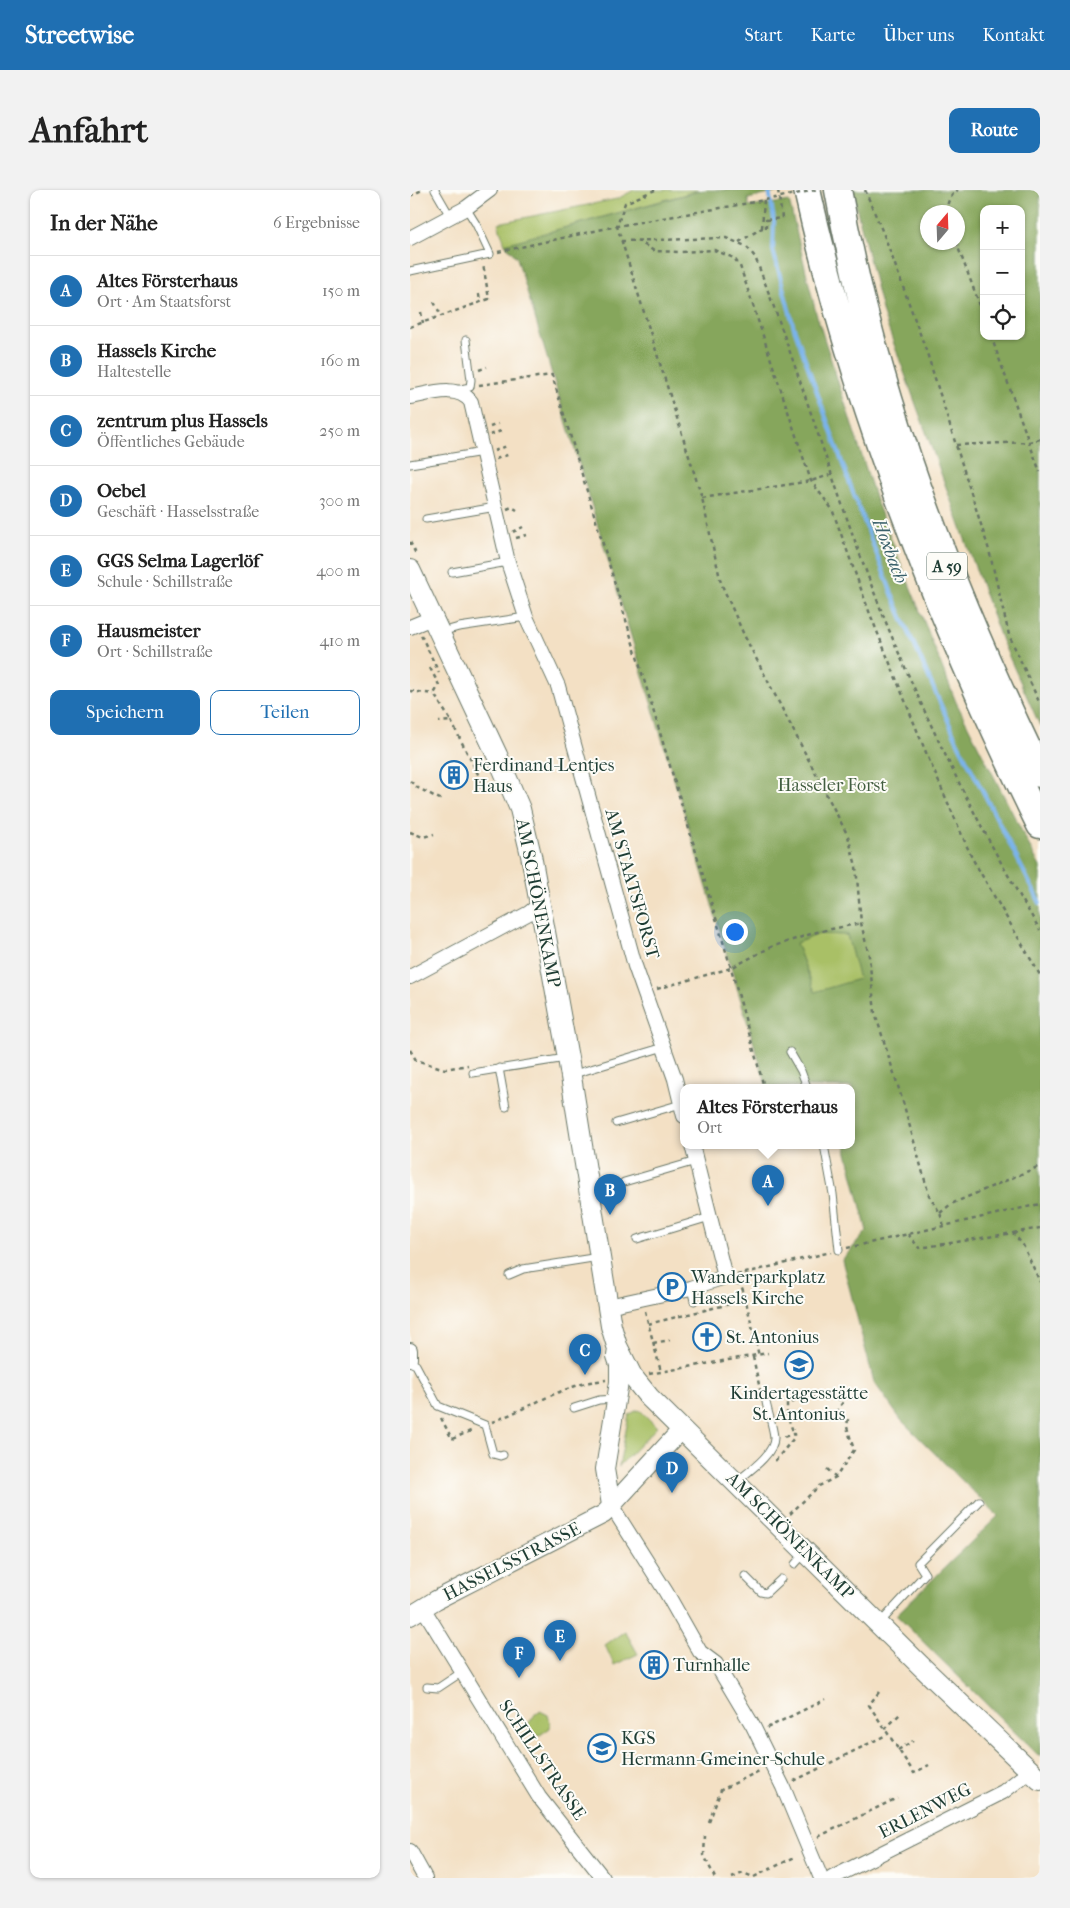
<!DOCTYPE html>
<html lang="de">
<meta charset="utf-8">
<style>
body{margin:0;font-family:"IM FELL French Canon",serif;background:#f2f2f2;color:#222}
.controls{position:absolute;right:15px;top:15px;display:grid;overflow:hidden;border-radius:10px;box-shadow:0 1px 4px #0004}
.controls button{width:45px;height:45px;display:grid;place-items:center;padding:0;border:0;border-bottom:1px solid #e0e0e0;background:#fff;color:#222;font:25px sans-serif}
.compass{position:absolute;left:510px;top:15px;width:45px;height:45px;border-radius:50%;background:#fff;box-shadow:0 1px 4px #0004;rotate:19deg}
.you{position:absolute;left:324px;top:741px;width:18px;height:18px;margin:-12px;border:4px solid #fff;border-radius:50%;background:#1a73e8;box-shadow:0 0 0 8px #1a73e833}
.badge{display:grid;place-items:center;width:32px;height:32px;border-radius:50%;background:#1f6fb2;color:#fff;font-size:16px;font-weight:700}
.pin{position:absolute;translate:-50% -41px;filter:drop-shadow(0 1px 2px #0008)}
.pin::after{content:'';position:absolute;top:26px;width:18px;height:15px;background:inherit;clip-path:polygon(0 0,100% 0,50% 100%)}
.popup{position:absolute;left:270px;top:894px;width:175px;height:65px;box-sizing:border-box;display:grid;place-content:center;border-radius:10px;background:#fff;filter:drop-shadow(0 1px 4px #0005);font-size:16px;white-space:nowrap;color:#767676}
.popup b{font-size:19px;color:#222}
.popup::after{content:'';position:absolute;left:50%;top:100%;margin-left:-10px;border:10px solid transparent;border-top-color:#fff}
.list{margin:0;padding:0;list-style:none}
h2{display:flex;justify-content:space-between;align-items:center;height:65px;margin:0;padding:0 20px;font-size:21px}
h2 small{font-size:16px;font-weight:400;color:#767676}
.list li{display:grid;grid-template-columns:32px 1fr auto;gap:15px;align-items:center;box-sizing:border-box;height:70px;padding:0 20px;border-top:1px solid #e0e0e0}
.list b{display:block;font-size:19px;white-space:nowrap}
.list p{margin:0;font-size:16px;white-space:nowrap;color:#767676}
.list em{font-size:16px;font-style:normal;color:#767676}
.actions{display:flex;gap:10px;padding:15px 20px}
.actions a{flex:1;padding:11px 0;border:1px solid #1f6fb2;border-radius:10px;text-align:center;font-size:18px;color:#1f6fb2}
.actions .main{background:#1f6fb2;color:#fff}
.icon{flex:none;width:28px;height:28px;fill:none;stroke:currentColor;stroke-width:2;stroke-linecap:round;stroke-linejoin:round}
.map{position:relative;flex:none;width:630px;height:1688px;overflow:hidden;border-radius:10px}
header{display:flex;align-items:center;gap:30px;box-sizing:border-box;height:70px;padding:0 25px;background:#1f6fb2;color:#fff}
header strong{font-size:24px}
nav{display:flex;gap:28px;margin-inline-start:auto;font-size:18px}
.intro{display:flex;align-items:center;justify-content:space-between;box-sizing:border-box;height:120px;padding:0 30px}
h1{margin:0;font-size:35px}
.button{padding:12px 22px;border-radius:10px;background:#1f6fb2;color:#fff;font-size:18px;font-weight:700}
main{display:flex;gap:30px;padding:0 30px}
aside{flex:1;background:#fff;border-radius:10px;box-shadow:0 1px 4px #0004}
.map>svg:first-child{display:block}
</style>
<header>
<strong>Streetwise</strong>
<nav><a>Start</a><a>Karte</a><a>Über uns</a><a>Kontakt</a></nav>
</header>
<div class="intro"><h1>Anfahrt</h1><a class="button">Route</a></div>
<main>
<aside>
<h2>In der Nähe<small>6 Ergebnisse</small></h2>
<ul class="list">
<li><span class="badge">A</span><div><b>Altes Försterhaus</b><p>Ort · Am Staatsforst</p></div><em>150 m</em></li>
<li><span class="badge">B</span><div><b>Hassels Kirche</b><p>Haltestelle</p></div><em>160 m</em></li>
<li><span class="badge">C</span><div><b>zentrum plus Hassels</b><p>Öffentliches Gebäude</p></div><em>250 m</em></li>
<li><span class="badge">D</span><div><b>Oebel</b><p>Geschäft · Hasselsstraße</p></div><em>300 m</em></li>
<li><span class="badge">E</span><div><b>GGS Selma Lagerlöf</b><p>Schule · Schillstraße</p></div><em>400 m</em></li>
<li><span class="badge">F</span><div><b>Hausmeister</b><p>Ort · Schillstraße</p></div><em>410 m</em></li>
</ul>
<div class="actions"><a class="main">Speichern</a><a>Teilen</a></div>
</aside>
<div class="map">
<svg width="630" height="1688" viewBox="0 0 630 1688">
<rect width="100%" height="100%" fill="#fdfcf7"/>
<filter id="ink" filterUnits="userSpaceOnUse"><feTurbulence type="fractalNoise" baseFrequency=".02" numOctaves="2"/><feDisplacementMap in="SourceGraphic" scale="10" xChannelSelector="R" yChannelSelector="G"/><feConvolveMatrix kernelMatrix="1 2 1 2 8 2 1 2 1" color-interpolation-filters="sRGB"/></filter>
<filter id="wash" filterUnits="userSpaceOnUse"><feTurbulence type="fractalNoise" baseFrequency=".0096" numOctaves="4" result="noise"/><feDisplacementMap in="SourceGraphic" scale="20" xChannelSelector="R" yChannelSelector="G"/><feGaussianBlur stdDeviation="1.12" result="paint"/><feColorMatrix in="noise" values="0 0 0 0 0 0 0 0 0 0 0 0 0 0 0 0 0 1.4 0 .05"/><feComposite in="paint" operator="in"/></filter>
<g filter="url(#wash)">
<rect width="100%" height="100%" fill="#f3e0c4"/>
<path fill="#a9c066" stroke="#647e4d" d="M 224,0 L 290,0 L 95,54 L 88,33 L 207,9 Z
M 409,744 L 437,745 L 449,789 L 405,802 L 386,753 Z
M 227,1220 L 231,1221 L 247,1237 L 209,1276 L 219,1225 Z
M 215,1441 L 228,1464 L 204,1475 L 195,1455 Z
M 130,1521 L 138,1525 L 140,1533 L 140,1538 L 130,1545 L 122,1543 L 116,1537 L 126,1523 Z"/>
<path fill="#86a65b" stroke="#527248" fill-rule="evenodd" d="M 293,0 L 377,0 L 338,9 L 339,17 L 379,11 L 406,123 L 467,313 L 546,512 L 630,677 L 630,1567 L 486,1425 L 588,1326 L 491,1230 L 464,1192 L 432,1070 L 457,1041 L 435,955 L 442,955 L 442,897 L 357,897 L 107,68 L 95,54 ZM 409,744 L 437,745 L 449,789 L 405,802 L 386,753 Z
M 442,0 L 630,0 L 630,536 L 592,451 L 473,124 ZM 574,19 L 611,19 L 611,146 L 574,146 ZM 518,22 L 548,22 L 548,52 L 518,52 Z"/>
<g fill="none" stroke-linecap="round" stroke-linejoin="round">
<path stroke="#7ab4eb" stroke-width="4" d="M 359,0 L 364,30 L 363,60 L 384,138 L 442,300 L 484,409 L 547,551 L 630,713"/>
</g>
</g>
<g filter="url(#ink)">
<g fill="none" stroke-linecap="round" stroke-linejoin="round">
<defs>
<path id="service" d="M 25,0 L 40,26
M 0,81 L 80,64 L 66,34 L 56,18
M 46,200 L 60,197 L 61,190 L 56,150
M 0,274 L 73,262
M 16,329 L 86,317
M 42,382 L 98,372
M 31,442 L 49,437 L 116,427
M 380,862 L 391,881 L 397,897
M 89,878 L 96,917
M 63,883 L 156,868
M 164,884 L 254,857
M 206,933 L 271,914
M 414,955 L 423,1004 L 429,1060
M 214,992 L 286,971
M 227,1049 L 300,1027
M 99,1085 L 113,1079 L 189,1067
M 281,1098 L 284,1111
M 0,1172 L 6,1175 L 28,1216 L 75,1235 L 83,1264 L 90,1266 L 93,1265
M 164,1218 L 189,1210 L 205,1209
M 326,1292 C 338,1282 365,1264 364,1247 C 363,1236 358,1223 356,1212
M 385,1374 L 394,1364
M 335,1386 L 351,1402 L 356,1403 L 371,1389
M 469,1434 L 515,1384 L 508,1373 L 569,1311
M 17,1497 L 28,1498 L 52,1482"/>
<path id="minor" d="M 0,48 L 56,18 L 80,0
M 0,207 C 19,204 48,193 61,212 L 98,372 L 116,427 L 148,496 L 225,776 L 265,889 L 274,926
M 0,437 L 22,428
M 0,787 L 119,723 L 130,714
M 198,1116 L 281,1098 L 315,1087 L 282,955
M 0,1160 L 0,1169
M 201,1315 L 256,1402 L 290,1462 L 306,1474 L 343,1536 L 373,1597 L 411,1688
M 13,1418 L 129,1607 L 193,1688
M 0,1661 L 15,1688
M 422,1688 L 593,1602 L 620,1581"/>
<path id="tertiary" d="M 201,1315 L 195,1279 L 209,1192 L 209,1175 L 206,1166 L 207,1159
M 0,1426 L 26,1410 L 194,1324 L 272,1239"/>
<path id="secondary" d="M 0,380 L 87,565 L 110,619 L 121,665 L 158,868 L 201,1136 L 207,1156 L 222,1186 L 239,1207 L 513,1478 L 630,1590"/>
<path id="motorway" d="M 397,0 C 446,220 530,432 630,635
M 428,0 C 465,205 539,398 630,584"/>
</defs>
<use href="#service" stroke="#697666" stroke-width="9"/>
<use href="#minor" stroke="#697666" stroke-width="16"/>
<use href="#tertiary" stroke="#697666" stroke-width="20"/>
<use href="#secondary" stroke="#697666" stroke-width="22"/>
<use href="#motorway" stroke="#697666" stroke-width="29"/>
<path stroke="#697666" stroke-width="2.5" stroke-dasharray="4 4" stroke-linecap="butt" d="M 245,0 L 215,13 L 207,36 L 292,308 L 311,393 L 334,445 L 438,646 L 446,676 L 451,733 L 459,766 L 465,823 L 493,912 L 519,1005 L 530,1023 L 534,1036
M 455,0 L 476,50 L 517,163 L 579,360 L 599,445 L 630,514
M 0,6 L 12,0
M 536,22 C 537,13 540,5 548,0
M 352,38 L 354,10
M 227,50 L 244,61 L 271,62 L 304,60 L 324,68 L 330,76 L 401,291 L 422,319 L 460,424 L 517,565 L 562,668 L 630,785
M 211,51 L 316,48 L 336,56 L 345,67 C 394,192 430,322 482,447 C 524,547 574,647 630,740
M 329,52 L 352,38 L 356,39 L 356,30 L 372,28 L 368,0
M 546,52 L 574,126
M 88,62 L 207,36 L 339,13
M 69,104 L 70,112
M 24,112 L 31,125
M 11,122 L 13,133
M 0,137 L 79,109 L 73,74
M 581,146 L 619,252 L 630,249
M 69,180 L 77,177
M 69,195 L 142,185 L 321,778 L 354,897
M 80,237 L 88,234
M 80,245 L 91,241
M 546,255 L 619,252 L 630,282
M 84,261 L 97,256
M 86,269 L 100,264
M 292,308 L 401,291 L 420,285
M 97,319 L 102,317 L 107,320
M 103,342 L 113,337
M 106,348 L 117,345
M 0,352 L 7,366
M 11,445 L 29,483
M 20,478 L 29,495 L 24,504 L 41,531 L 29,532
M 0,501 L 24,504
M 41,531 L 75,598 L 83,596
M 0,591 L 8,598 L 32,610
M 0,642 L 13,647 L 24,644
M 247,799 L 321,778 L 361,757 L 407,742 L 451,733
M 0,860 L 6,870 L 35,879 L 58,875
M 530,1023 L 541,1014 L 630,976
M 603,1043 L 630,1038
M 498,1044 L 509,1058 L 603,1043 L 613,1055 L 630,1092
M 437,1058 L 630,1014
M 327,1085 L 421,1062
M 326,1093 L 331,1095 L 334,1103 L 349,1166
M 235,1121 L 251,1182
M 238,1134 L 336,1110
M 243,1153 L 260,1150
M 343,1167 L 351,1204
M 239,1184 L 358,1163
M 31,1228 L 42,1249 L 63,1240
M 82,1232 C 111,1221 139,1204 169,1195 C 178,1192 187,1191 196,1190
M 365,1271 L 384,1248 L 384,1244 L 373,1247
M 417,1279 L 426,1287
M 380,1324 L 409,1296 L 426,1287 L 444,1260 L 437,1237 L 438,1229 L 427,1221 L 433,1212 L 421,1204 L 377,1213 L 377,1225 L 384,1244
M 469,1502 L 459,1515 L 504,1583 L 519,1575
M 357,1538 L 416,1509
M 475,1539 L 490,1524
M 488,1560 L 503,1551
M 384,1591 L 478,1544
M 299,1632 L 311,1600 L 351,1580
M 295,1646 L 294,1665 L 305,1688
M 408,1647 L 487,1608
M 344,1687 L 387,1666
M 322,1688 L 333,1683 L 343,1687"/>
<use href="#service" stroke="#fff" stroke-width="7"/>
<use href="#minor" stroke="#fff" stroke-width="14"/>
<use href="#tertiary" stroke="#fff" stroke-width="18"/>
<use href="#secondary" stroke="#fff" stroke-width="20"/>
<use href="#motorway" stroke="#fff" stroke-width="26"/>
<path stroke="#697666" stroke-width="2.5" stroke-dasharray="4 4" stroke-linecap="butt" d="M 339,13 L 406,0"/>
</g>
</g>
<defs>
<symbol id="building-ring" viewBox="-11 -11 22 22"><circle r="9.5" fill="#fdfcf7" stroke="#1f6fb2" stroke-width="1.5"/><path d="M-4-6H4V6H1V3H-1V6H-4ZM-2.5-4.3h1.7v1.8h-1.7ZM.8-4.3h1.7v1.8H.8ZM-2.5-1h1.7V.8h-1.7ZM.8-1h1.7V.8H.8Z" fill="#1f6fb2"/></symbol>
<symbol id="parking-ring" viewBox="-11 -11 22 22"><circle r="9.5" fill="#fdfcf7" stroke="#1f6fb2" stroke-width="1.5"/><path d="M-3.5-5.5H1a3.5 3.5 0 0 1 0 7H-1V5.5H-3.5ZM-1-3.4V-.6H.8a1.4 1.4 0 0 0 0-2.8Z" fill="#1f6fb2"/></symbol>
<symbol id="church-ring" viewBox="-11 -11 22 22"><circle r="9.5" fill="#fdfcf7" stroke="#1f6fb2" stroke-width="1.5"/><path d="M-1.2-6h2.4v3.5h3.3v2.4h-3.3V6h-2.4V-.1h-3.3v-2.4h3.3Z" fill="#1f6fb2"/></symbol>
<symbol id="school-ring" viewBox="-11 -11 22 22"><circle r="9.5" fill="#fdfcf7" stroke="#1f6fb2" stroke-width="1.5"/><path d="M0-5L7-2L0 1L-7-2ZM-4 1L0 2.5L4 1V4Q0 6-4 4Z" fill="#1f6fb2"/></symbol>
</defs>
<g fill-rule="evenodd">
<use href="#building-ring" x="28" y="569" width="32" height="32"/>
<use href="#parking-ring" x="246" y="1081" width="32" height="32"/>
<use href="#church-ring" x="281" y="1131" width="32" height="32"/>
<use href="#school-ring" x="373" y="1159" width="32" height="32"/>
<use href="#building-ring" x="228" y="1459" width="32" height="32"/>
<use href="#school-ring" x="176" y="1542" width="32" height="32"/>
</g>
<g text-anchor="middle" dominant-baseline="central" stroke-width="4" stroke-linejoin="round" paint-order="stroke">
<rect fill="#fdfcf7" stroke="#62766e" stroke-width="1" x="517" y="362.5" width="40" height="27" rx="4"/>
<g font-size="16" font-weight="bold" fill="#1f3d34">
<text x="537" y="376">A 59</text>
</g>
<g font-size="18" fill="#1f3d34" stroke="#fdfcf7" text-anchor="start">
<text x="63" y="575">Ferdinand-Lentjes<tspan x="63" dy="21">Haus</tspan></text>
<text x="281" y="1087">Wanderparkplatz<tspan x="281" dy="21">Hassels Kirche</tspan></text>
<text x="316" y="1147">St. Antonius</text>
<text x="389" y="1203" text-anchor="middle">Kindertagesstätte<tspan x="389" dy="21">St. Antonius</tspan></text>
<text x="263" y="1475">Turnhalle</text>
<text x="211" y="1548">KGS<tspan x="211" dy="21">Hermann-Gmeiner-Schule</tspan></text>
</g>
<g font-size="18" fill="#425e40" stroke="#fdfcf7">
<text x="422" y="595">Hasseler Forst</text>
</g>
<g font-size="18" fill="#1f3d34" stroke="#fdfcf7">
<text transform="translate(222 694) rotate(74)">AM STAATSFORST</text>
<text transform="translate(128 713) rotate(79)">AM SCHÖNENKAMP</text>
<text transform="translate(380 1346) rotate(45)">AM SCHÖNENKAMP</text>
<text transform="translate(102 1372) rotate(-27)">HASSELSSTRASSE</text>
<text transform="translate(132 1570) rotate(56)">SCHILLSTRASSE</text>
<text transform="translate(515 1621) rotate(-27)">ERLENWEG</text>
</g>
<g font-size="19" font-style="italic" fill="#3a616b" stroke="#fdfcf7">
<text transform="translate(480 361) rotate(69)">Hoxbach</text>
</g>
</g>
</svg>
<div class="controls">
<button>+</button>
<button>−</button>
<button><svg class="icon" aria-label="locate" viewBox="0 0 24 24"><circle cx="12" cy="12" r="6"/><path d="M12 2v4M12 18v4M2 12h4M18 12h4"/></svg></button>
</div>
<svg class="compass" viewBox="-18 -18 36 36"><path d="M0-13l5 13h-10z" fill="#e53935"/><path d="M0 13l5-13h-10z" fill="#767676"/></svg>
<div class="you"></div>
<div class="pin badge" style="left:358px;top:1016px">A</div>
<div class="popup"><b>Altes Försterhaus</b>Ort</div>
<div class="pin badge" style="left:200px;top:1025px">B</div>
<div class="pin badge" style="left:175px;top:1185px">C</div>
<div class="pin badge" style="left:262px;top:1303px">D</div>
<div class="pin badge" style="left:150px;top:1471px">E</div>
<div class="pin badge" style="left:109px;top:1488px">F</div>
</div>
</main>
